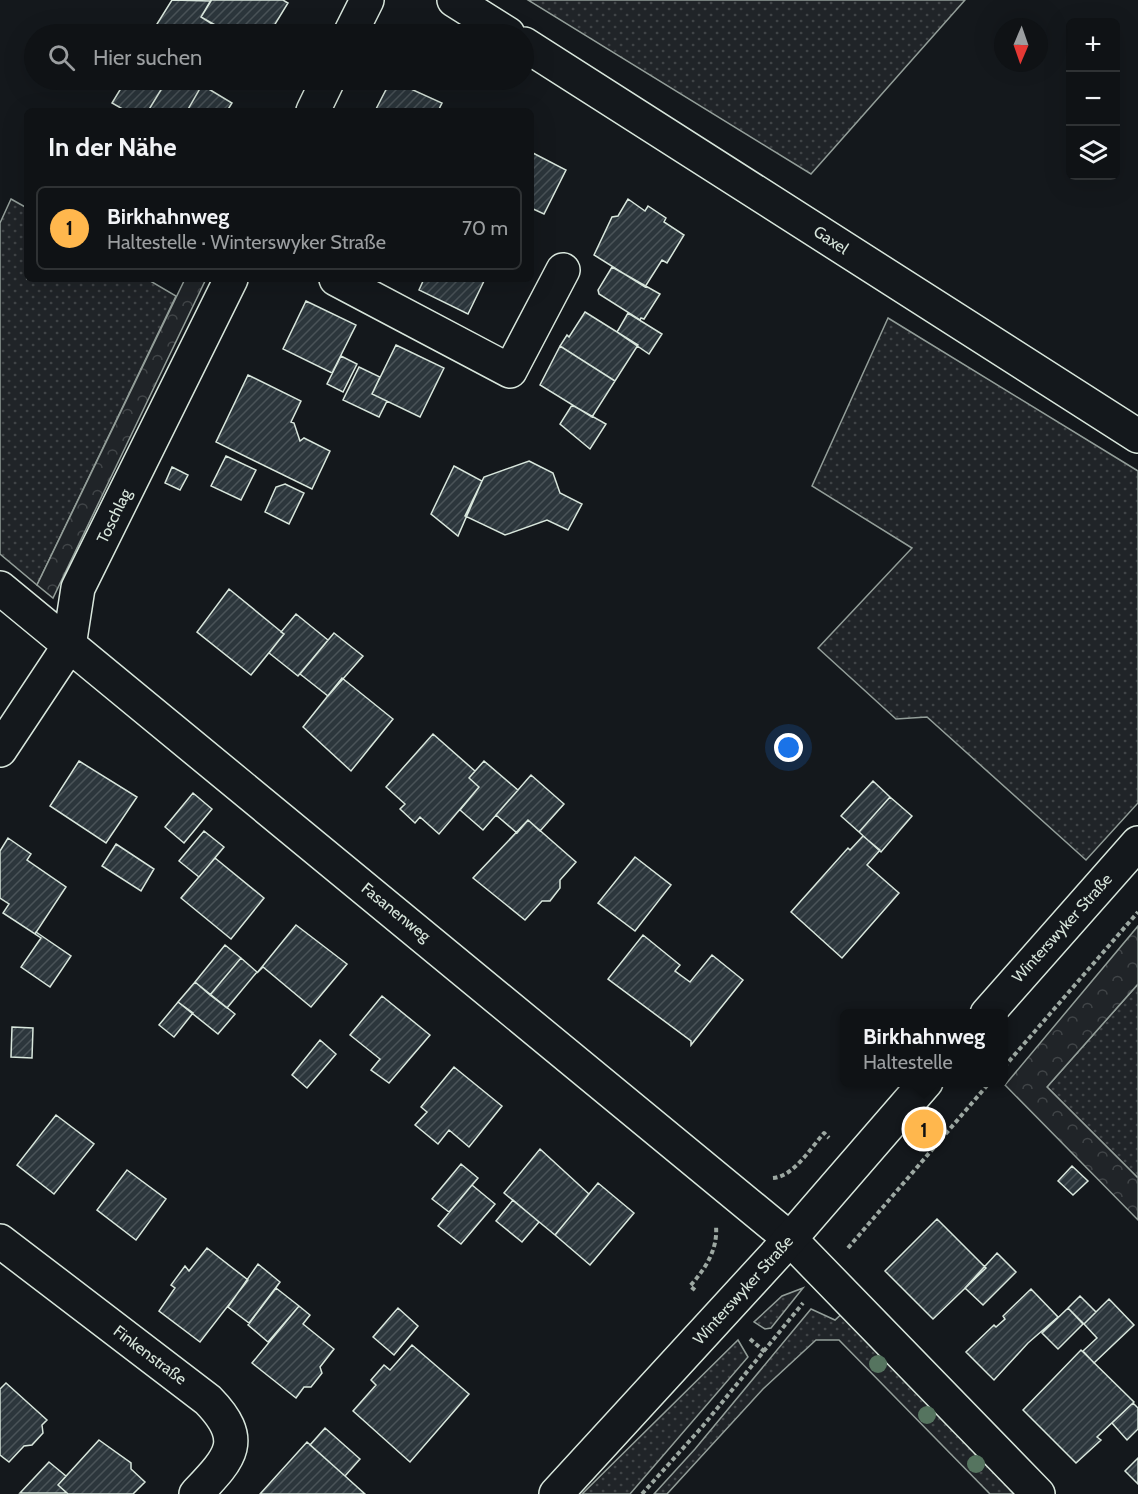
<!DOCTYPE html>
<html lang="de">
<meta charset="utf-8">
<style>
body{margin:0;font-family:Cabin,sans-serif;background:#181b1e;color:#f1f3f6}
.controls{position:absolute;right:18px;top:18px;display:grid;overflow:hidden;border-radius:9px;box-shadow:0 6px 24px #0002}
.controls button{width:54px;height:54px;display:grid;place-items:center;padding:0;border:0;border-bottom:2px solid #2f3234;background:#0f1215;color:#f1f3f6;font:30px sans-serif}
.compass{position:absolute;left:994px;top:18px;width:54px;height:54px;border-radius:50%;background:#0f1215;box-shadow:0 6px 24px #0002;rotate:182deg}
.you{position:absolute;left:789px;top:748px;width:21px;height:21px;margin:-15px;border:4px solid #fff;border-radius:50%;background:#1a73e8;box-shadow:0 0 0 9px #1a73e833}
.badge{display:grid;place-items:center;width:39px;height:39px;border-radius:50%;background:#ffb74d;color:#111;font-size:20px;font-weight:700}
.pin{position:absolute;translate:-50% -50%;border:3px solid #fff;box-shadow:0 2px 6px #0006}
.popup{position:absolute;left:840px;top:1009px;width:168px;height:78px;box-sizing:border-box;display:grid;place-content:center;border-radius:9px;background:#0f1215;filter:drop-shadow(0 2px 4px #0005);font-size:20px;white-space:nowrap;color:#9b9ea0}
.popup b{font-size:22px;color:#f1f3f6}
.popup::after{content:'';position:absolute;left:50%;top:100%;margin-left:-12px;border:12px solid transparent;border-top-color:#0f1215}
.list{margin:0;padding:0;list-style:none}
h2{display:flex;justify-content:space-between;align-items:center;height:78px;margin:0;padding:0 24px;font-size:26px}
h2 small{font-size:20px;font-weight:400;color:#9b9ea0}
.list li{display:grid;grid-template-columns:39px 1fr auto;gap:18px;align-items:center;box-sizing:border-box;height:84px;margin:0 12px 12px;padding:0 12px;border:2px solid #2f3234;border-radius:9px}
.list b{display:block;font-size:22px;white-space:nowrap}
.list p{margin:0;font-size:20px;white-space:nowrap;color:#9b9ea0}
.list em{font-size:20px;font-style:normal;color:#9b9ea0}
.icon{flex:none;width:33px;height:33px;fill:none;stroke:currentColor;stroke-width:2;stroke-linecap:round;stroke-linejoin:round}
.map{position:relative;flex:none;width:1138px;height:1494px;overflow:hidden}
.search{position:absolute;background:#0f1215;box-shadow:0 6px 24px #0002;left:24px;top:24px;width:510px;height:66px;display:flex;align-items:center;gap:15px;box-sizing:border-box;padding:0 21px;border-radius:33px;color:#9b9ea0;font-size:22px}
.panel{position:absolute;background:#0f1215;box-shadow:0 6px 24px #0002;left:24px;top:108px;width:510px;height:174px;border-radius:9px}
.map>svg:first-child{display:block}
</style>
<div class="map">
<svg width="1138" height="1494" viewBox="0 0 1138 1494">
<defs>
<pattern id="grass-dots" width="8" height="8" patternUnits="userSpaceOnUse" patternTransform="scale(1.5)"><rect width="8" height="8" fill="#202428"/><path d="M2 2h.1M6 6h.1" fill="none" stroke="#404447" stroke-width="1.8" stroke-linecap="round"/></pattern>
<pattern id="forest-crowns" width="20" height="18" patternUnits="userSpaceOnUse" patternTransform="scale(1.5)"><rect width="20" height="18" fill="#202428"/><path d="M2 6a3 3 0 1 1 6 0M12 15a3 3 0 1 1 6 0" fill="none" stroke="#404447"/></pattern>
<pattern id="building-hatch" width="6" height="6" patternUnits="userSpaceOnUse" patternTransform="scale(1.5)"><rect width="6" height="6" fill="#2c363c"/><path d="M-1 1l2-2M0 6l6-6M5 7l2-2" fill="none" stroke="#4a5358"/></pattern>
</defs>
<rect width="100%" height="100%" fill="#14181c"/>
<path fill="url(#grass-dots)" stroke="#939e99" stroke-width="1.5" d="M 528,0 L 965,0 L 811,174 Z
M 11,199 L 27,208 L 27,279 L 147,279 L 176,296 L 37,585 L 0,554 L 0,223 Z
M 888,318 L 1138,471 L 1138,803 L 1086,860 L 927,717 L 896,719 L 818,648 L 912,548 L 812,486 Z
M 1138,984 L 1138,1178 L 1047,1087 Z
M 803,1288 L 771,1328 L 765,1329 L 754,1322 L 782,1296 Z
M 811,1309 L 835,1320 L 847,1309 L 1026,1494 L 990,1494 L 839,1340 L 816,1340 L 763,1389 L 667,1494 L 654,1494 L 695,1449 Z
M 738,1340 L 748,1357 L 630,1494 L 582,1494 Z"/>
<path fill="url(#forest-crowns)" stroke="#939e99" stroke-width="1.5" d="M 185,279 L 206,279 L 53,598 L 37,585 Z
M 1138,926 L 1138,984 L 1047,1087 L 1138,1178 L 1138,1220 L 1005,1085 Z"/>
<path fill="url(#building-hatch)" stroke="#d8e6dc" stroke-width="1.5" d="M 172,0 L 211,1 L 201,17 L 217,27 L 213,34 L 174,34 L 157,24 Z
M 211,0 L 283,0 L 288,3 L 269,34 L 231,34 L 201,17 Z
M 126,80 L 167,80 L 148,111 L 126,111 L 112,103 Z
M 167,80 L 193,80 L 202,85 L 187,111 L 148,111 Z
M 391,80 L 442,103 L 438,111 L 375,111 Z
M 202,85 L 232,103 L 227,111 L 187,111 Z
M 531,152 L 566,170 L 544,214 L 531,208 Z
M 628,199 L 645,211 L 648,206 L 666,218 L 664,222 L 684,235 L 667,263 L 662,260 L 645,287 L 594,255 L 612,217 L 618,216 Z
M 612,267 L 660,294 L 644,319 L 641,318 L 640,320 L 599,294 L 598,290 Z
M 424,279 L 485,279 L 468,314 L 419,290 Z
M 306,301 L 356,325 L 332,373 L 283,349 Z
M 585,312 L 638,345 L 615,381 L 560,346 L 567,335 L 569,337 Z
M 628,313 L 662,334 L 649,354 L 617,332 Z
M 396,345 L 444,368 L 420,417 L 372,394 Z
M 560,346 L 615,381 L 592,417 L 540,385 Z
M 341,356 L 357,364 L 343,392 L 327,384 Z
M 359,367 L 380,377 L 372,394 L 387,401 L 379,417 L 343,400 Z
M 248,375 L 301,401 L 291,422 L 294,423 L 300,441 L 304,438 L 330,451 L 312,489 L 216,442 Z
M 572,405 L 606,424 L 590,449 L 560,424 Z
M 226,456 L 256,470 L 241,500 L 211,486 Z
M 529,461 L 553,473 L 560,493 L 582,504 L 568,530 L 547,520 L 505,535 L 465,516 L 484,477 Z
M 454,466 L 482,481 L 458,536 L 431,514 Z
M 172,467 L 188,475 L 180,490 L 165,483 Z
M 285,484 L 304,493 L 289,524 L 265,512 L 276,487 Z
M 229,589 L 284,634 L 251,675 L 197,632 Z
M 296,614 L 328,640 L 298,676 L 269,653 L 284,634 L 281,632 Z
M 334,633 L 363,656 L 328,696 L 300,674 Z
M 342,678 L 393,719 L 351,771 L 303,727 Z
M 433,734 L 475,771 L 469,778 L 479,787 L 439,834 L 420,817 L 415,823 L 400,809 L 405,804 L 386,787 Z
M 79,761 L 137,797 L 106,843 L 50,806 Z
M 484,761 L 518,790 L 483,830 L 460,810 L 479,787 L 469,778 Z
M 531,775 L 564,804 L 540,831 L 528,820 L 517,833 L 496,815 Z
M 873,781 L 890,797 L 859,832 L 841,816 Z
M 193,793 L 212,809 L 184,843 L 165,827 Z
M 890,797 L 912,816 L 881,852 L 859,832 Z
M 528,820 L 576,862 L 560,880 L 560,888 L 550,901 L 542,901 L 525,920 L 473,878 Z
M 204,831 L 224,847 L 199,877 L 179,861 Z
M 863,836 L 880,850 L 867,865 L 899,893 L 842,958 L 791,912 L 848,848 L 850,850 Z
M 8,838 L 31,854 L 27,860 L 66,887 L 35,934 L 3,913 L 9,904 L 0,898 L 0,851 Z
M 116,844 L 154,869 L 141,891 L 102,866 Z
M 635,857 L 671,885 L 635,931 L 598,903 Z
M 215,858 L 264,898 L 231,939 L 181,898 Z
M 296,925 L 347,964 L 311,1007 L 263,967 L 257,973 Z
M 36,932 L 71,956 L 50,987 L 21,967 L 41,938 L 35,934 Z
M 643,935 L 680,965 L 675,971 L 690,982 L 712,955 L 743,980 L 691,1045 L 691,1041 L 608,979 Z
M 225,945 L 241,958 L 210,995 L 195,982 Z
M 241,958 L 257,972 L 227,1008 L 210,995 Z
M 195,982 L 235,1014 L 218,1034 L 178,1002 Z
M 382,996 L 430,1035 L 389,1083 L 371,1070 L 380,1059 L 350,1035 Z
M 178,1002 L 193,1013 L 174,1037 L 159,1025 Z
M 12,1027 L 33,1028 L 32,1058 L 11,1057 Z
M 320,1040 L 336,1054 L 307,1088 L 292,1075 Z
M 454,1067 L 502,1106 L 469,1147 L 449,1130 L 438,1144 L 415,1125 L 427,1112 L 421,1107 Z
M 56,1115 L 94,1144 L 54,1194 L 17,1165 Z
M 540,1149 L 589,1194 L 555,1235 L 504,1193 Z
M 461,1164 L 478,1178 L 449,1212 L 432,1199 Z
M 1072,1166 L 1088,1181 L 1073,1195 L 1058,1181 Z
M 127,1170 L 166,1199 L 136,1240 L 97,1210 Z
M 598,1183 L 634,1213 L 590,1265 L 555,1235 Z
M 472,1185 L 495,1204 L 461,1244 L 438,1226 Z
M 513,1200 L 539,1222 L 522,1242 L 496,1221 Z
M 937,1219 L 986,1268 L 933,1319 L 885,1271 Z
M 207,1248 L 248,1280 L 200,1342 L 159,1311 L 175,1288 L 171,1285 L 185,1266 L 189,1271 Z
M 997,1253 L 1016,1272 L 983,1305 L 965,1288 Z
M 258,1264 L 280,1282 L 249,1323 L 228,1307 Z
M 276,1288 L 299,1306 L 268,1342 L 248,1325 Z
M 1031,1289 L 1058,1317 L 1028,1343 L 994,1380 L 966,1352 L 994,1325 L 996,1327 L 1005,1319 L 1003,1316 Z
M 1080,1296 L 1096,1312 L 1084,1324 L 1068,1308 Z
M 1109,1299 L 1134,1325 L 1094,1363 L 1083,1351 L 1097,1338 L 1084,1324 Z
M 299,1306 L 310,1315 L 303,1324 L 334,1349 L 320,1367 L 322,1373 L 311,1387 L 304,1387 L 296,1398 L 252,1363 Z
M 398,1308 L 418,1326 L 394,1355 L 373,1337 Z
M 1068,1308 L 1083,1324 L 1058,1349 L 1042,1333 Z
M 412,1345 L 469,1394 L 410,1462 L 353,1411 L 376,1385 L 371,1380 L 384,1365 L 390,1370 Z
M 1081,1350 L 1134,1402 L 1097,1437 L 1101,1440 L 1076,1463 L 1023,1410 Z
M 6,1383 L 47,1420 L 42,1425 L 43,1433 L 32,1445 L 24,1446 L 9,1462 L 0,1455 L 0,1389 Z
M 1133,1403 L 1138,1408 L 1138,1429 L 1127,1440 L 1112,1423 Z
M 325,1428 L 360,1459 L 345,1476 L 310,1445 Z
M 99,1440 L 131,1463 L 131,1469 L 145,1482 L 133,1494 L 68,1494 L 58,1485 Z
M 307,1442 L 345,1476 L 365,1494 L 260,1494 Z
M 1138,1458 L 1138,1484 L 1125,1471 Z
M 49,1462 L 66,1476 L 58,1485 L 67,1493 L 20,1493 Z"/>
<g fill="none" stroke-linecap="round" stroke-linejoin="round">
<defs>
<path id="minor" d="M 454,0 L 508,34
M 350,34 L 367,0
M 524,44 L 1138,436
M 313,111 L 328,80
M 336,279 L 510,371 L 563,270
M 0,588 L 790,1239 L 1038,1494
M 0,750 L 69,646 L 78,588 L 231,279
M 0,1241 L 208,1400 C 248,1441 230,1458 196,1494"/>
<path id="tertiary" d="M 987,1014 L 1138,843
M 556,1494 L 790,1239 L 926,1082"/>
</defs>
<use href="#minor" stroke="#d8e6dc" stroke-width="36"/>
<use href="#tertiary" stroke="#d8e6dc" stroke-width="36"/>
<path stroke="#9da8a2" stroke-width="4" stroke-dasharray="4.5 3" stroke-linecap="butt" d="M 1004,1067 L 1138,912
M 773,1178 C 794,1176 810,1149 824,1133 L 829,1138
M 848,1248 L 990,1082
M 695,1290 L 690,1286 C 705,1269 718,1250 716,1226
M 750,1339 L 765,1352
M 642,1494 L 702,1427 L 803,1303"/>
<use href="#minor" stroke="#14181c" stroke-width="33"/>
<use href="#tertiary" stroke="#14181c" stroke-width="33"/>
</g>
<g fill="#55745f">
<circle cx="878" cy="1364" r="9"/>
<circle cx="927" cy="1415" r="9"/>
<circle cx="976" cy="1464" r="9"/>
</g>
<g text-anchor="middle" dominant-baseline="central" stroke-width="4.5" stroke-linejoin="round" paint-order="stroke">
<g font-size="16" fill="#d8e6dc" stroke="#14181c">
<text transform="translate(831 240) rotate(33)">Gaxel</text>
<text transform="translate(114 516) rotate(-64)">Toschlag</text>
<text transform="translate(396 912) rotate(39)">Fasanenweg</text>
<text transform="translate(1062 928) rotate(-48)">Winterswyker Straße</text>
<text transform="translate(743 1290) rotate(-48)">Winterswyker Straße</text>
<text transform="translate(150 1355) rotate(37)">Finkenstraße</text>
</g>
</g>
</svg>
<div class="controls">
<button>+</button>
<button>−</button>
<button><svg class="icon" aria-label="layers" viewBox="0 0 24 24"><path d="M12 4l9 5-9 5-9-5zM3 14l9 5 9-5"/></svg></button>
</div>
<svg class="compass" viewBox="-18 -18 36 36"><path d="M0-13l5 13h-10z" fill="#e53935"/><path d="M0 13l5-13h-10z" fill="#9b9ea0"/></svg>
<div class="you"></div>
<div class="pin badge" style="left:924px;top:1129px">1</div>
<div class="popup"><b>Birkhahnweg</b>Haltestelle</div>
<div class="search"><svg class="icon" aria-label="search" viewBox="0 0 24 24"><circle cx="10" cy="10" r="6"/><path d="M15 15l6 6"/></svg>Hier suchen</div>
<section class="panel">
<h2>In der Nähe<small></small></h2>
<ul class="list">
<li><span class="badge">1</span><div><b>Birkhahnweg</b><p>Haltestelle · Winterswyker Straße</p></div><em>70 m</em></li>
</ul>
</section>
</div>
